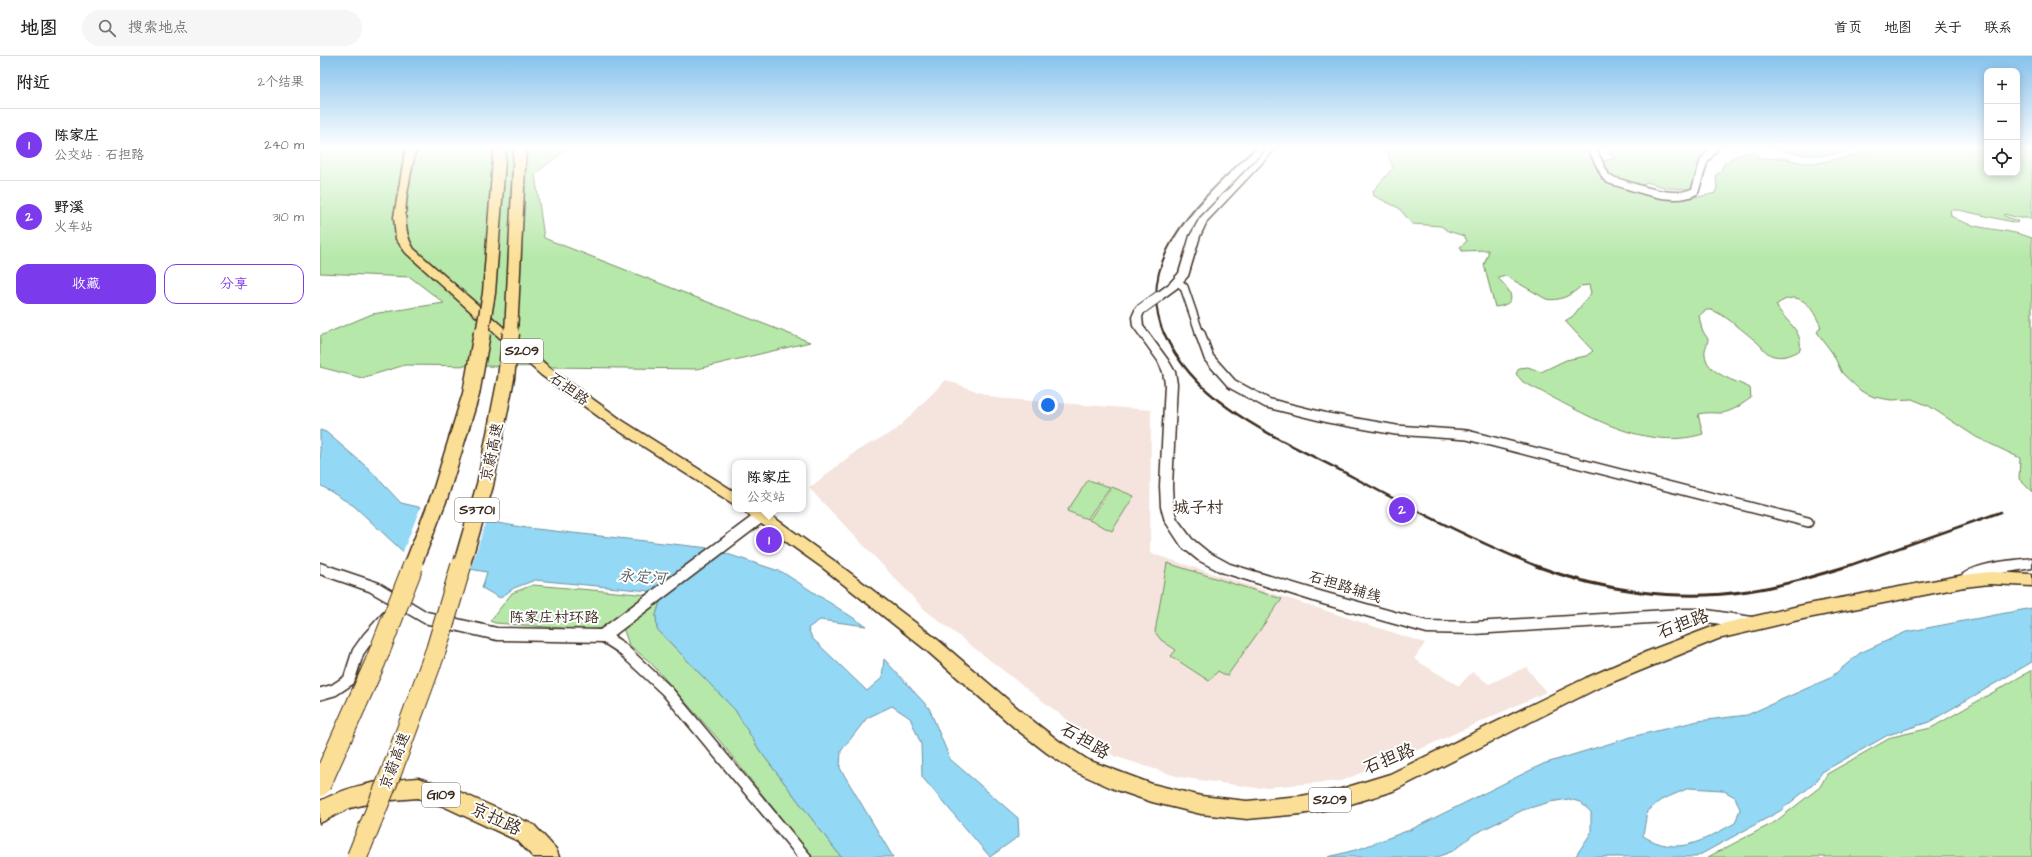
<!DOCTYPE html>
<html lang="zh">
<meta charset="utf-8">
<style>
body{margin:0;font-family:"Architects Daughter","LXGW WenKai TC",sans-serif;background:#f6f6f6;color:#222}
.controls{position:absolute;right:12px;top:12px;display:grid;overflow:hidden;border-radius:8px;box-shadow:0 2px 10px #0003}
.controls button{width:36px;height:36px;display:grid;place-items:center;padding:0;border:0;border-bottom:1px solid #e0e0e0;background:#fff;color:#222;font:20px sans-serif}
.you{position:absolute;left:728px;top:349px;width:14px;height:14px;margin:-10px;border:3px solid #fff;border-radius:50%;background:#1a73e8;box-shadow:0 0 0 6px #1a73e833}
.badge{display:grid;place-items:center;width:26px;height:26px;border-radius:50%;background:#7c3aed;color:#fff;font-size:13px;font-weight:700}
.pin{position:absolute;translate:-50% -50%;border:2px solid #fff;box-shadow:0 1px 4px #0006}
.popup{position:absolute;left:412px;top:404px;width:74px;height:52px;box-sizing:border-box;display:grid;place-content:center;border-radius:8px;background:#fff;filter:drop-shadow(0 1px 3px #0005);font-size:13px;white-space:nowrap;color:#767676}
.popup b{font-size:15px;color:#222}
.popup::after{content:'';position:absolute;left:50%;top:100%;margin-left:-8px;border:8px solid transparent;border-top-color:#fff}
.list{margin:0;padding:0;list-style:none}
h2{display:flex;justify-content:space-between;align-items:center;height:52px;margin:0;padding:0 16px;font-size:17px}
h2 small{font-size:13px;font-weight:400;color:#767676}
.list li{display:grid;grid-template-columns:26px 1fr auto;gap:12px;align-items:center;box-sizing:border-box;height:72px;padding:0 16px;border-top:1px solid #e0e0e0}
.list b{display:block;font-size:15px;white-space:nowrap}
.list p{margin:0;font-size:13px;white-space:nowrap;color:#767676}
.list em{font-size:13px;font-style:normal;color:#767676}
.actions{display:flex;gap:8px;padding:12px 16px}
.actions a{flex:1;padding:9px 0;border:1px solid #7c3aed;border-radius:12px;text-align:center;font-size:14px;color:#7c3aed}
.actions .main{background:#7c3aed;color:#fff}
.icon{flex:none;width:22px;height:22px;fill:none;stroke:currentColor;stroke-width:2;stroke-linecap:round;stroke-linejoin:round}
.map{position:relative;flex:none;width:1712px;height:801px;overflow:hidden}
header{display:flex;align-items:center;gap:24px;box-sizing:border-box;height:56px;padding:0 20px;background:#fff;border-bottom:1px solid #e0e0e0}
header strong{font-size:19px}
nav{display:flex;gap:22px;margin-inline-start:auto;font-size:14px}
.search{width:280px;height:36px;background:#f6f6f6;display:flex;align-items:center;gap:10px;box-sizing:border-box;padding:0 14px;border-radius:22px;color:#767676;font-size:15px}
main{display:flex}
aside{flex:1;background:#fff}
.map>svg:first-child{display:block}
</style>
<header>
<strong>地图</strong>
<div class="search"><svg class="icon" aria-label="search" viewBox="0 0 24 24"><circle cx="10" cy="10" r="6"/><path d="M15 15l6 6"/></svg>搜索地点</div>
<nav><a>首页</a><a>地图</a><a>关于</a><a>联系</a></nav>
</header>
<main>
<aside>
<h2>附近<small>2个结果</small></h2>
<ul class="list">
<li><span class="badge">1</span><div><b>陈家庄</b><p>公交站 · 石担路</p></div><em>240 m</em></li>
<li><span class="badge">2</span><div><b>野溪</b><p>火车站</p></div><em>310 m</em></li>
</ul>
<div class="actions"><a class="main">收藏</a><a>分享</a></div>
</aside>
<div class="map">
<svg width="1712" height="801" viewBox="0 0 1712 801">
<rect width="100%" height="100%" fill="#fff"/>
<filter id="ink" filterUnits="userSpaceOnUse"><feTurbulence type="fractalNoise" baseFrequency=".025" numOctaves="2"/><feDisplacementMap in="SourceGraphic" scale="8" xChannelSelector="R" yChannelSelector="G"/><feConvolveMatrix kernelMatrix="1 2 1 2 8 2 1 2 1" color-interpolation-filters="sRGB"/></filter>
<g filter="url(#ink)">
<path fill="#f4e4dd" d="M 626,324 L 675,342 L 831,354 L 830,497 L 1105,587 L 1094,603 L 1139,630 L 1152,616 L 1169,628 L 1206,611 L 1226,636 L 1105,691 L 1021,725 L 937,732 L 859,721 L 794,700 L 605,554 L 489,432 L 538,394 L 576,374 Z"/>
<path fill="#b6e8a9" stroke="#788964" d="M 0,91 L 249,91 L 215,118 L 224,182 L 490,286 L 377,313 L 85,309 L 42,322 L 0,311 L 0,280 L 52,258 L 124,247 L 90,221 L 0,217 Z
M 1065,91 L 1274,91 L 1280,105 L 1294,103 L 1286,91 L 1388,91 L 1373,133 L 1347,132 L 1326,126 L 1323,130 L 1324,136 C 1348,139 1372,145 1395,137 L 1397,132 L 1396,119 L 1401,115 L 1404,107 C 1414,101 1423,96 1435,95 L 1439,103 L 1463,102 L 1484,107 L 1497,107 L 1532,100 L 1557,91 L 1667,91 L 1667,117 L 1697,117 L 1697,91 L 1712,91 L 1712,162 L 1699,162 L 1684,158 L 1684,160 L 1698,165 L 1697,167 L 1639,154 L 1630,154 L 1631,160 C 1657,176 1684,171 1712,182 L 1712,436 L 1699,423 L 1700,402 L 1656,381 L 1609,350 L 1592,343 L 1571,344 L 1554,341 L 1541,335 L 1522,317 L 1513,298 L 1497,276 L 1501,271 C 1492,251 1480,231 1456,249 C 1465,266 1483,273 1480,294 C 1473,299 1463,302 1454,300 C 1447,299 1443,292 1438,287 C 1429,280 1397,251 1387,254 C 1384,255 1381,258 1379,260 L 1382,274 L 1388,283 C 1388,288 1384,293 1385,298 C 1386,318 1415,324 1430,332 L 1431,342 C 1422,348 1412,356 1401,357 C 1393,357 1386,356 1378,358 L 1383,378 C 1320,397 1257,353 1203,326 L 1196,318 L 1199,312 L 1208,311 L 1221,316 L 1246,304 L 1266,300 L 1273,295 L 1245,265 L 1253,260 L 1271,237 L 1269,229 L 1261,230 C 1252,239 1239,246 1226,243 L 1186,220 L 1178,222 C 1191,235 1200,248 1175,251 L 1164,209 L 1168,198 L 1168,194 L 1142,195 L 1140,191 L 1147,185 L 1144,180 L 1128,175 L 1121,170 L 1092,168 L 1079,152 L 1054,140 L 1053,135 L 1073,112 Z
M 1451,91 L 1535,91 C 1509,105 1478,99 1451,92 Z
M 768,424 L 790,431 L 767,463 L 747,455 Z
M 792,431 L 814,440 L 792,475 L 769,464 Z
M 847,507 L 962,543 L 907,620 L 898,615 L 889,625 L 851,600 L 856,594 L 841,584 L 835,576 Z
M 213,529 L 330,539 L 308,556 L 282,572 L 266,574 L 175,567 L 170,565 L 192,537 Z
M 340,546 L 336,559 L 337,573 L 415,654 L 440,695 L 521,801 L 492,801 L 399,684 L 330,606 L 309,589 L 303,572 Z
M 1712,614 L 1712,801 L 1388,801 L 1455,766 L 1500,731 L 1507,718 L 1572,681 L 1611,672 Z"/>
<path fill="#93d8f5" stroke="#70929f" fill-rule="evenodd" d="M 0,374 L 6,376 L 48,412 L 81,447 L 142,461 L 207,472 L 389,492 L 462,516 L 546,570 L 500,564 L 488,572 L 492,582 L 547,635 L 562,622 L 564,603 L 609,652 L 630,703 L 698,762 L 699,780 L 670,801 L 602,721 L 601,688 L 590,662 L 572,650 L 547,662 L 521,695 L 520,712 L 573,801 L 521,801 L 440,695 L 415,654 L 337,573 L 336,559 L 340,546 L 329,535 L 215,524 L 194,532 L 180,542 L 162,532 L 167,516 L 91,503 L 34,450 L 0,429 Z
M 1712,552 L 1712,606 L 1609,666 L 1568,679 L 1502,716 L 1496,726 L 1460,755 L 1376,801 L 1255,801 L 1271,777 L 1271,756 L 1260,746 L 1249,743 L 1230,746 L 1203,754 L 1154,778 L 1133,795 L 1118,801 L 1008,801 L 1039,793 L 1092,773 L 1223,708 L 1311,681 L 1378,665 L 1427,659 L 1510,622 L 1540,597 L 1586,576 ZM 1369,732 L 1402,734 L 1415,741 L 1420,753 L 1415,767 C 1382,785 1358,801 1323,780 L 1327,755 L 1341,744 Z"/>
<path fill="#fff" d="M 101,450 L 167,463 L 150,515 L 91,505 L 82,498 Z"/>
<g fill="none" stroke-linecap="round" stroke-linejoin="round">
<defs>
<path id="street-far2" d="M 1271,91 L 1286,121 L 1290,124 C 1313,130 1353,148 1375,135 L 1384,105 L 1395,91
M 857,225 L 864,231 L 880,278"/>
<path id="street-far1" d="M 880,277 L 889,302 L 912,328 L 947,347 L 1008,362 L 1076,374 L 1147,379 L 1488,466"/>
<path id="street" d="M 283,580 L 300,591 L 347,635 L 485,801
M 0,638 L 14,634 L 29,624 L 38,596 L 48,582 L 67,561"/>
<path id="secondary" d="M 949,91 L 957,91 L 887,165 L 880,180 L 868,220 L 857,232 L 842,243 L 834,243 L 833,241 L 834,239 L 849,228 L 859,217 L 870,180 L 880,162 Z
M 820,251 L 825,254 L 822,261 L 823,270 L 848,304 L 855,316 L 857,328 L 852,430 L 853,451 L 857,463 L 872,483 L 888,496 L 910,508 L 1003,536 L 1107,565 L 1154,566 L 1362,553 L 1381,553 L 1432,561 L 1437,563 L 1439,567 L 1437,571 L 1432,573 L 1381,565 L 1362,565 L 1154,578 L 1107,577 L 1003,548 L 901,516 L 878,504 L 862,491 L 845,465 L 841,451 L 840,430 L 845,328 L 843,316 L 838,305 L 813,270 L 812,261 L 816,252 Z
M 442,455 L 446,456 L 448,460 L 446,464 L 288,584 L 283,586 L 177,584 L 104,567 L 49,535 L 0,518 L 0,507 L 59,527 L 107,556 L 177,572 L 280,574 L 438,456 Z
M 1712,502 L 1712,512 L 1664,520 L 1644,531 L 1639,529 L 1637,525 C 1647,506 1693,505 1712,502 Z"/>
<path id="primary" d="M 86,91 L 96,91 C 91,122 76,166 94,193 L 231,313 L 303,365 L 415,436 L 415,449 L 293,371 L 221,319 L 86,197 L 76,183 L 74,161 Z
M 424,453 L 442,453 L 513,504 L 618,584 L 708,661 L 739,685 L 768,704 L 832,728 L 881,740 L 927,745 L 981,740 L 1021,733 L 1070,718 L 1266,622 L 1326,596 L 1397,569 L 1483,549 L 1644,519 L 1670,516 L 1712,518 L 1712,530 L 1670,528 L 1644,531 L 1483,563 L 1398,583 L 1278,632 L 1073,735 L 1021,751 L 981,758 L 927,763 L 881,758 L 832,746 L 794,733 L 756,716 L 727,697 L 696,673 L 606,594 L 503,512 L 426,457 Z"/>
<path id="highway" d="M 98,722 L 133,733 L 214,769 L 236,793 L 239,801 L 213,801 L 198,785 L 123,750 L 98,742 L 60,745 L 30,752 L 0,767 L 0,745 C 35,727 59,725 98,722 Z"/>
</defs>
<use href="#street-far2" stroke="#3b2a1e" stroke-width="10"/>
<use href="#street-far1" stroke="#3b2a1e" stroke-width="12"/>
<use href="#street" stroke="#3b2a1e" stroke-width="14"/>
<use href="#secondary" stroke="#3b2a1e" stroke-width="3"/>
<use href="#primary" stroke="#3b2a1e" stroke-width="3"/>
<use href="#highway" stroke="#3b2a1e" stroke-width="3"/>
<use href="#street-far2" stroke="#fff" stroke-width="7"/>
<use href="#street-far1" stroke="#fff" stroke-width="9"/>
<use href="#street" stroke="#fff" stroke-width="11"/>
<use href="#secondary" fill="#fff" fill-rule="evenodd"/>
<use href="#primary" fill="#fbdf96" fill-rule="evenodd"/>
<use href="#highway" fill="#fbdf96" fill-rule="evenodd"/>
<path stroke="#3b2a1e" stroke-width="2" d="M 844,278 C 811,200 887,139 936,91"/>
<path stroke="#3b2a1e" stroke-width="2.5" d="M 844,277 C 878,353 964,384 1033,421 C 1094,454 1154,485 1219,511
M 1525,511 L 1681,456"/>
<path stroke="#3b2a1e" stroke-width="3" d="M 1216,510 C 1282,535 1358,546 1428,535 C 1462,530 1495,520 1528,510"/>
<defs>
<path id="secondary-bridge" d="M 820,254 L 838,241"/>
<path id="highway-bridge-far2" d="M 162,278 L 169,237 L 180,91
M 191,278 L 200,91"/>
<path id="highway-bridge-far1" d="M 92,511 L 120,439 L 151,338 L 162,277
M 141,511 L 165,429 L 186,322 L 191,277"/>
<path id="highway-bridge" d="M 0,730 L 55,607 L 93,510
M 37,801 L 71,717 L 116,594 L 141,510"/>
</defs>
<use href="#secondary-bridge" stroke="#3b2a1e" stroke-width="12" stroke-linecap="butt"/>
<use href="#highway-bridge-far2" stroke="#3b2a1e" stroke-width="15" stroke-linecap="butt"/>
<use href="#highway-bridge-far1" stroke="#3b2a1e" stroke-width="19" stroke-linecap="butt"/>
<use href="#highway-bridge" stroke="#3b2a1e" stroke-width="22" stroke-linecap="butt"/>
<use href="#secondary-bridge" stroke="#fff" stroke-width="10"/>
<use href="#highway-bridge-far2" stroke="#fbdf96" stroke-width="12"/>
<use href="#highway-bridge-far1" stroke="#fbdf96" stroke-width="16"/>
<use href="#highway-bridge" stroke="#fbdf96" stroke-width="20"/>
</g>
<path fill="#bb8e7a" stroke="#3b2a1e" d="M 1075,453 L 1090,458 L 1085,465 L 1074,458 Z"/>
<path fill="#987463" stroke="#3b2a1e" d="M 1092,453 L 1090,458 L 1085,465 L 1087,459 Z"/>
<path fill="#d9a58e" stroke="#3b2a1e" d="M 1080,447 L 1092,453 L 1087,459 L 1075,453 Z"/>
</g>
<linearGradient id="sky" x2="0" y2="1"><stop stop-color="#86c2ed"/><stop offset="0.45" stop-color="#fff"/><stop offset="1" stop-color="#fff" stop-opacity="0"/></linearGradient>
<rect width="1712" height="203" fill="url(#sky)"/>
<g text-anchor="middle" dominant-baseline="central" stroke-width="4" stroke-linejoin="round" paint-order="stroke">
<g fill="#fff" stroke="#766a62" stroke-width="1">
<rect x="181" y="283" width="42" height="24" rx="3"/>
<rect x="135" y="442" width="44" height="24" rx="3"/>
<rect x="102" y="727" width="38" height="24" rx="3"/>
<rect x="989" y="732" width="42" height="24" rx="3"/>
</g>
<g font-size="14" font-weight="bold" fill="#3b2a1e">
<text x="202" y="295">S209</text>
<text x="157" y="454">S3701</text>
<text x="121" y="739">G109</text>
<text x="1010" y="744">S209</text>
</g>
<g font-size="15" fill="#3b2a1e" stroke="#fff">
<text transform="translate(249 333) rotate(36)">石担路</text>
<text transform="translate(172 396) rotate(-78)">京蔚高速</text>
<text transform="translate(1025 531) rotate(17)">石担路辅线</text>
<text x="234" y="561">陈家庄村环路</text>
<text transform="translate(75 705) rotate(-69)">京蔚高速</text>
</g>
<g font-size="16" font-style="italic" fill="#555e5e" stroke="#fff">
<text transform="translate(322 521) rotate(4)">永定河</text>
</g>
<g font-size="17" fill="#3b2a1e" stroke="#fff">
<text x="878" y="452">城子村</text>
</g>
<g font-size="18" fill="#3b2a1e" stroke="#fff">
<text transform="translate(1363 568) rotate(-20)">石担路</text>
<text transform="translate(765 685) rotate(31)">石担路</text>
<text transform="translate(1069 703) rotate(-22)">石担路</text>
<text transform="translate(176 763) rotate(25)">京拉路</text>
</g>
</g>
</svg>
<div class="controls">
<button>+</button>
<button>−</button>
<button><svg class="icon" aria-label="locate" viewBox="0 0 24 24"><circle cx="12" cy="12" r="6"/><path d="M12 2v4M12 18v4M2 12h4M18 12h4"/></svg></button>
</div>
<div class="you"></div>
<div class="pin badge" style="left:449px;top:484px">1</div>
<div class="popup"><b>陈家庄</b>公交站</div>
<div class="pin badge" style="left:1082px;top:454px">2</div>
</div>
</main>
